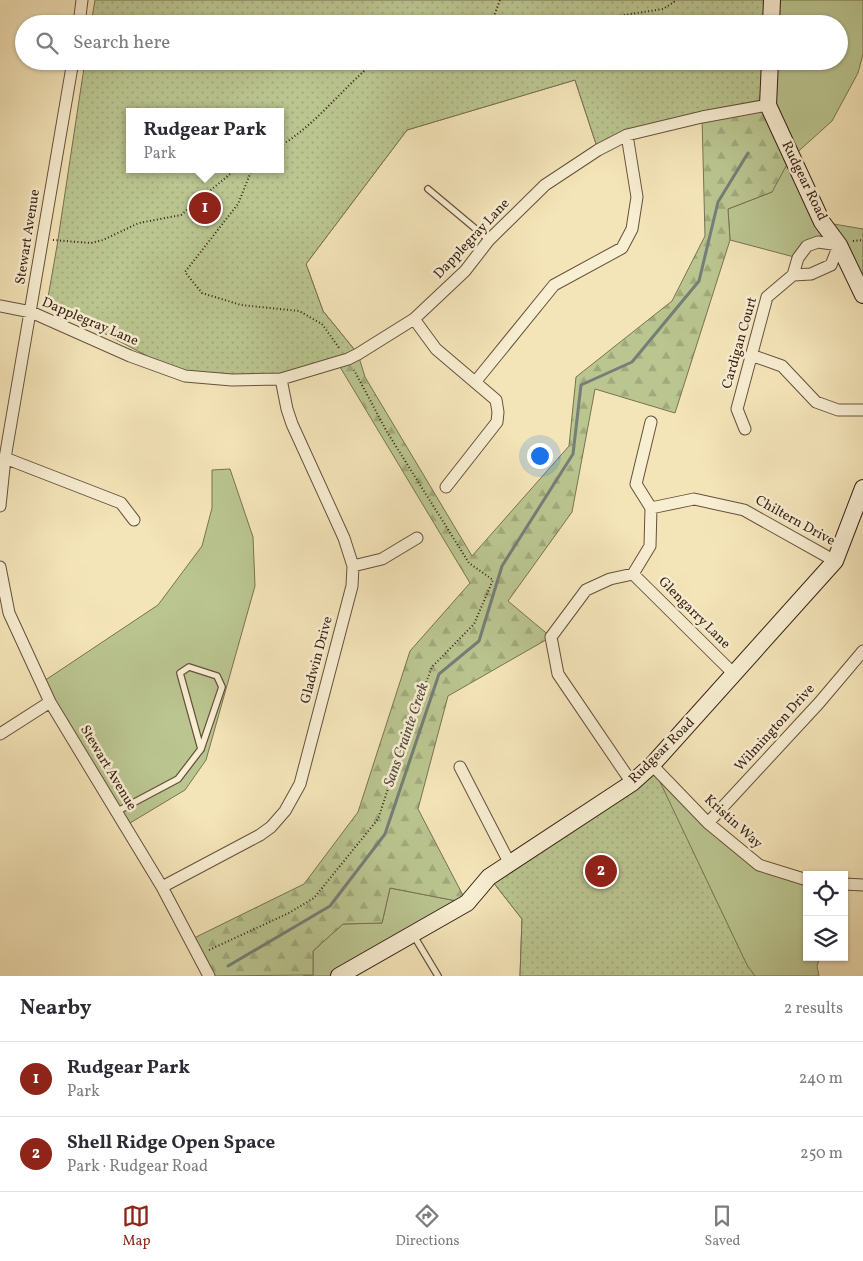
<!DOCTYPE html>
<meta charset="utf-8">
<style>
body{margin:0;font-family:Vollkorn,serif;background:#f7f7f7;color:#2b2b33}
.controls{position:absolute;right:15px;bottom:15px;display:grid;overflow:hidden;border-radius:0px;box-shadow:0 1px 4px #0004}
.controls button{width:45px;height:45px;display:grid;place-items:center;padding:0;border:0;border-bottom:1px solid #e1e1e2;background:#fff;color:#2b2b33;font:25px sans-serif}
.you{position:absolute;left:539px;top:455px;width:18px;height:18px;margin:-12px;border:4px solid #fff;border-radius:50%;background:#1a73e8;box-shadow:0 0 0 8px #1a73e833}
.badge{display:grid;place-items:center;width:32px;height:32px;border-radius:50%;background:#8f2418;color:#fff;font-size:16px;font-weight:700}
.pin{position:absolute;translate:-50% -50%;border:2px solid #fff;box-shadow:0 1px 5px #0006}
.popup{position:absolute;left:126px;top:108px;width:158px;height:65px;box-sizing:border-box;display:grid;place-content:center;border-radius:0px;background:#fff;filter:drop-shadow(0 1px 4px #0005);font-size:16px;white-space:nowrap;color:#7c7c81}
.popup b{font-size:19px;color:#2b2b33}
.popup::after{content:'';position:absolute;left:50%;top:100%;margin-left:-10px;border:10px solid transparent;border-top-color:#fff}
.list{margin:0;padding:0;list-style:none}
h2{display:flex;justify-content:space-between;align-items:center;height:65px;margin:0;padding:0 20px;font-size:21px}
h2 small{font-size:16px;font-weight:400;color:#7c7c81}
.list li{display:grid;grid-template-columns:32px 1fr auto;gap:15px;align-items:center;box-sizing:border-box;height:75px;padding:0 20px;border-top:1px solid #e1e1e2}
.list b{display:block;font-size:19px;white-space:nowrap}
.list p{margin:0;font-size:16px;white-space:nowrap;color:#7c7c81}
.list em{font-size:16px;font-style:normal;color:#7c7c81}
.icon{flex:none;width:28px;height:28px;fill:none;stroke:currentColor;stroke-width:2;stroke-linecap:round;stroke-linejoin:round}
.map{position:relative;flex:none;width:863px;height:976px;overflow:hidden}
.search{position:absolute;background:#fff;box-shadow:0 1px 4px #0004;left:15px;right:15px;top:15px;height:55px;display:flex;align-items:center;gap:12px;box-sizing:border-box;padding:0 18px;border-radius:28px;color:#7c7c81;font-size:19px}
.sheet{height:215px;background:#fff}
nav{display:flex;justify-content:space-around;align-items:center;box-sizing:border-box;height:70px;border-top:1px solid #e1e1e2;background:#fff;font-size:14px;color:#7c7c81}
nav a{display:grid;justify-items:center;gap:2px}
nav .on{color:#8f2418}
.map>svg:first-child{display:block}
</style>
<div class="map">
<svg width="863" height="976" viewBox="0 0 863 976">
<defs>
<pattern id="forest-firs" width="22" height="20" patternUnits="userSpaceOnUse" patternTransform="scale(1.25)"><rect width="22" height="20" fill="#bac590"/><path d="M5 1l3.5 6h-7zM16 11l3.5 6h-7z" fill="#a0a97b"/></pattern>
<pattern id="park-dots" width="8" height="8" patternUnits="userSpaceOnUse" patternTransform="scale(1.25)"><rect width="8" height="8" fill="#bac590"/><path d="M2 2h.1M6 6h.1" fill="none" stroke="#a0a97b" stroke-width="1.8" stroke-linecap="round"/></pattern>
</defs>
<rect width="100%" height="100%" fill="#f4e5b9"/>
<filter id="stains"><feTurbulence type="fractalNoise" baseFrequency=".004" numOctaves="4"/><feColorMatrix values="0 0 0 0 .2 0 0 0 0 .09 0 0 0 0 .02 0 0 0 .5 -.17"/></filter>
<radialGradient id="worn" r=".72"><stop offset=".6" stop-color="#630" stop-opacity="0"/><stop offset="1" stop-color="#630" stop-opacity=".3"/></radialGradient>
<path fill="#bac590" stroke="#787252" d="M 772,0 L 863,0 L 863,54 L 858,73 L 832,121 L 792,157 L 822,222 L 863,229 L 863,295 L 839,245 L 818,242 L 798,258 L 730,240 L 728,209 L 772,192 L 768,105 L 770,61 L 839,61 L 839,24 L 771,24 Z
M 230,469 L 253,537 L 255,586 L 206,760 L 185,790 L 125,826 L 41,683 L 158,605 L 202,546 L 212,508 L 212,470 Z
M 652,765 L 759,865 L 807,880 L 807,957 L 820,957 L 817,966 L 819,976 L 520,976 L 522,919 L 489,877 Z
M 390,888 L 467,903 L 339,976 L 303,976 L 313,975 L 313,951 L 343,924 L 382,923 Z"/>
<path fill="url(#forest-firs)" stroke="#787252" d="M 576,61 L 598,150 L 575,80 L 407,130 L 306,264 L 323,311 L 358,354 L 365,377 L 472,556 L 569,446 L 576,377 L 672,301 L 705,236 L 702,117 L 768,105 L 791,157 L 772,192 L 728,209 L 730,240 L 675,413 L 595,389 L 572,512 L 508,601 L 551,637 L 448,696 L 418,809 L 467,903 L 390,888 L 382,923 L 343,924 L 313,951 L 313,975 L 209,976 L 190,940 L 304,884 L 358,812 L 410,651 L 470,583 L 337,362 L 145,224 Z"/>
<path fill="url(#park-dots)" stroke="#787252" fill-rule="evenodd" d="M 95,0 L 772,0 L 771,24 L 91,24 Z
M 85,61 L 770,61 L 768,105 L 702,117 L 598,150 L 575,80 L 407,130 L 306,264 L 323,311 L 358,354 L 281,379 L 185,376 L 47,303 L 57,246 ZM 130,112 L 280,112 L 280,169 L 130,169 Z
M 652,765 L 747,965 L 755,976 L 520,976 L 522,919 L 489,877 Z"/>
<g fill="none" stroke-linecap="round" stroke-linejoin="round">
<path stroke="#757e77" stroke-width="3" d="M 228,966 L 330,906 L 385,834 L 439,674 L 479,641 L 502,566 L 573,454 L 581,385 L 632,362 L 699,281 L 718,202 L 748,153"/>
<defs>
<path id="lane" d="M 428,189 L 489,240
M 116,812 L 178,779 L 201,749 L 222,687 L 217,676 L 189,667 L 180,673 L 201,749
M 414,936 L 438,976"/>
<path id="street" d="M 79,24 L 82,0
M 0,306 L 31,312 L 130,356 L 185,376 L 232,380 L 281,379 L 348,359 L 358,354 L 414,319 L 465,271 L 489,240 L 545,185 L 598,150 L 627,135 L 702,117 L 768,105
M 414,319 L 436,349 L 496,400 L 498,412 L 497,422 L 446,487
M 751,355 L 782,366 L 816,402 L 838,410 L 863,410
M 476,381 L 554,285 L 622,248 L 632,229 L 637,197 L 627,135
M 745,429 L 737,409 L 767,297 L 793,275 L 798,258 L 807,246 L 818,242 L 839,245 L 831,265 L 811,274 L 793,275
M 5,458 L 121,503 L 134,520
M 0,506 L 5,458 L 73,61
M 651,508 L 694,499 L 744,510 L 835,561
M 353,566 L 382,559 L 417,538
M 0,567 L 9,613 L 50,702 L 162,887 L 209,976
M 633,574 L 734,674
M 0,734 L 50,702
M 652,765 L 708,823 L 759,865 L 807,880
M 460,767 L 510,864
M 632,783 L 558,674 L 551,637 L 586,590 L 610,579 L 633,574 L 650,546 L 651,508 L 636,484 L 651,422
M 708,823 L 819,703 L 863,651
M 844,884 L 863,885
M 162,887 L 260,835 L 271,827 L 285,811 L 300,784 L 352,586 L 353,566 L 344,538 L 292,424 L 287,409 L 281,379"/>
<path id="secondary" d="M 771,24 L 772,0
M 770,61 L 768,105 L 822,222 L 839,245 L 863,295
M 339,976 L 467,903 L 489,877 L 632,783 L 652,765 L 835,561 L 863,488"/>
</defs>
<use href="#lane" stroke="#66503d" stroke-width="8"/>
<use href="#street" stroke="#66503d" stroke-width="13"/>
<use href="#secondary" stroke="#371f14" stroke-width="18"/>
<path stroke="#371f14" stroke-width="2" stroke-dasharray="1 2.5" stroke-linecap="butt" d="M 491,24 L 500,0
M 565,24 L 663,9 L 674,2 L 674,0
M 280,146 C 317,124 343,87 376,61
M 252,169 L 238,204 L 185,272 L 202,293 L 241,305 L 299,311 L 322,324 L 340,349
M 53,240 L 91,243 L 103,240 L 139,223 L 181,215 L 236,169
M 853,241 L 863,240
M 209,950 L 289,913 L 314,898 L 378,819 L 405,737 L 432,667 L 474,624 L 493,580 L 469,563 L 387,432 L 354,370"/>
<use href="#lane" stroke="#f8eed2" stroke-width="5.5"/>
<use href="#street" stroke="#f8eed2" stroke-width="11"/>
<use href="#secondary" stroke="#f8eed2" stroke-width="16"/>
</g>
<g text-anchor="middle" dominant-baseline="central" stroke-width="5" stroke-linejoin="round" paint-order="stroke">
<g font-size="14" fill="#371f14" stroke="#f8eed2">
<text transform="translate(804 181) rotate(64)">Rudgear Road</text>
<text transform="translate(28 237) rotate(-81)">Stewart Avenue</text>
<text transform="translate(472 239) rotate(-47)">Dapplegray Lane</text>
<text transform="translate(90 322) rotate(23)">Dapplegray Lane</text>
<text transform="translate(740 343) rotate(-74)">Cardigan Court</text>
<text transform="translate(795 521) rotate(29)">Chiltern Drive</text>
<text transform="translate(694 613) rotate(45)">Glengarry Lane</text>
<text transform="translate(317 660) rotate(-75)">Gladwin Drive</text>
<text transform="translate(775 728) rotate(-48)">Wilmington Drive</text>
<text transform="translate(662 751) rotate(-45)">Rudgear Road</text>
<text transform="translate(108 768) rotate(59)">Stewart Avenue</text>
<text transform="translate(733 822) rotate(42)">Kristin Way</text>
</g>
<g font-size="15" font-style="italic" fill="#564e46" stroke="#f8eed2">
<text transform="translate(407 735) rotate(-71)">Sans Crainte Creek</text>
</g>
</g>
<rect width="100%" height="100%" filter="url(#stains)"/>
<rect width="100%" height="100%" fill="url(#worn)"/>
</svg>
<div class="controls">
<button><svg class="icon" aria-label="locate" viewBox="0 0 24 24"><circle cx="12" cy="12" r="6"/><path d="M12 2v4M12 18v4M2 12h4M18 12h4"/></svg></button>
<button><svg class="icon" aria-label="layers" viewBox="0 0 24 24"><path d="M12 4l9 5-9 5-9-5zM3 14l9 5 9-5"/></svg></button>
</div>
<div class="you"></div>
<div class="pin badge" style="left:205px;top:208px">1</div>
<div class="popup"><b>Rudgear Park</b>Park</div>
<div class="pin badge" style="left:601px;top:871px">2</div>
<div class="search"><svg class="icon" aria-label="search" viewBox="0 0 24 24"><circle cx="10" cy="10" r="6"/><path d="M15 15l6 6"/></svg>Search here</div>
</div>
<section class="sheet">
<h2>Nearby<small>2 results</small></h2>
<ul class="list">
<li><span class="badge">1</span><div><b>Rudgear Park</b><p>Park</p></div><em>240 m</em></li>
<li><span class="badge">2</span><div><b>Shell Ridge Open Space</b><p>Park · Rudgear Road</p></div><em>250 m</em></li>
</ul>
</section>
<nav>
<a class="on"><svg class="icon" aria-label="map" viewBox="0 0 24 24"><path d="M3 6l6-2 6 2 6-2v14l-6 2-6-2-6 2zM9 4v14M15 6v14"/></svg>Map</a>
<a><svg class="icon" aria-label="directions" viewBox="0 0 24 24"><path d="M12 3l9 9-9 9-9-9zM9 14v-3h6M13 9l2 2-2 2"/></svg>Directions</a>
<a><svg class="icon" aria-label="saved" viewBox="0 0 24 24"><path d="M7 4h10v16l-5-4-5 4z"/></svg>Saved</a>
</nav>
